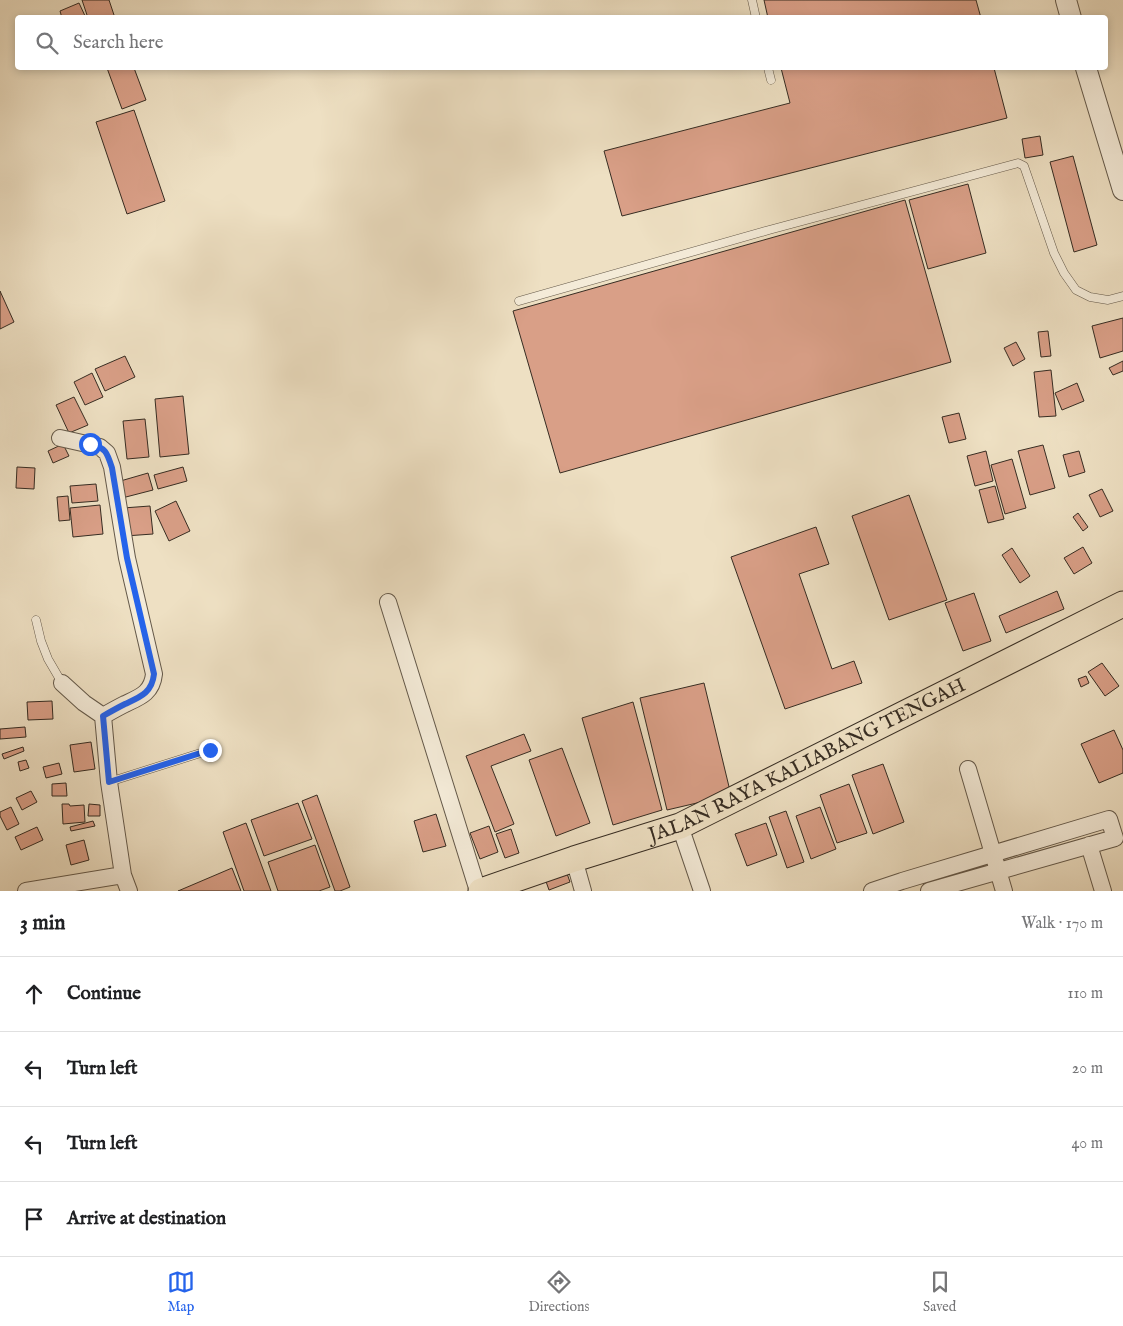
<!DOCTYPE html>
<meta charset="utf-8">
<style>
body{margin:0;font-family:"IM FELL English",serif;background:#f6f6f6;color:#202124}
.stop{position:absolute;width:15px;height:15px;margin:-11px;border:4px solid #2563eb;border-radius:50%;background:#fff}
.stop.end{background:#2563eb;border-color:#fff;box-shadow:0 1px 5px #0008}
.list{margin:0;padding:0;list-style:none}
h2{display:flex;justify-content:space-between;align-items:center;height:65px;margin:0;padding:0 20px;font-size:21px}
h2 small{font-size:16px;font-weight:400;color:#757577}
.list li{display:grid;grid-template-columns:32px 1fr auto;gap:15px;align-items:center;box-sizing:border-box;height:75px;padding:0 20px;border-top:1px solid #e0e0e0}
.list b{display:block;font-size:19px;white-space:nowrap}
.list em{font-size:16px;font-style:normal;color:#757577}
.icon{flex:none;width:28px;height:28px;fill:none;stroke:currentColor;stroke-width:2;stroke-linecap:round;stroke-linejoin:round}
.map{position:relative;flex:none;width:1123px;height:891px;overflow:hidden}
.search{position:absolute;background:#fff;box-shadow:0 2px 8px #0003;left:15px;right:15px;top:15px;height:55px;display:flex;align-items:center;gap:12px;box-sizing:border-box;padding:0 18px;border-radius:5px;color:#757577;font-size:19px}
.sheet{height:365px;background:#fff}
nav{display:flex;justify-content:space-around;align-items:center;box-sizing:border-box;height:70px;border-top:1px solid #e0e0e0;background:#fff;font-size:14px;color:#757577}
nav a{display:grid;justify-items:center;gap:2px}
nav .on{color:#2563eb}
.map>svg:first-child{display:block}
</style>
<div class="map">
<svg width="1123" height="891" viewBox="0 0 1123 891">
<rect width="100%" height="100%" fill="#eee0c3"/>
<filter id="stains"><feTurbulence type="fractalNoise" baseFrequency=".004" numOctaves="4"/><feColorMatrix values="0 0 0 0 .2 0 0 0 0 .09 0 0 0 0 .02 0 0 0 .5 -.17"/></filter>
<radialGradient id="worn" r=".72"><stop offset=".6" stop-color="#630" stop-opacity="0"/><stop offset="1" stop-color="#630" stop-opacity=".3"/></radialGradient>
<path fill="#d99f87" stroke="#362c22" d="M 82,0 L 109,0 L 115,18 L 88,18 Z
M 764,0 L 976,0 L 981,18 L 768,18 Z
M 79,3 L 86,18 L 62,18 L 60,11 Z
M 107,68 L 134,68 L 146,100 L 122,109 Z
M 781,68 L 994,68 L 1007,118 L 622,216 L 604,151 L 790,103 Z
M 134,110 L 165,201 L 127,214 L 96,122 Z
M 1040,136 L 1043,155 L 1025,158 L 1022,139 Z
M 1073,156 L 1097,245 L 1074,252 L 1050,162 Z
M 968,184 L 986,253 L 928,269 L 909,200 Z
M 905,200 L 951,362 L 560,473 L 513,311 Z
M 0,291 L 14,322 L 0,329 Z
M 1123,318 L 1123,351 L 1100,358 L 1092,326 Z
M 1048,331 L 1051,356 L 1041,357 L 1038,332 Z
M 1016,342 L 1025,359 L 1013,366 L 1004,348 Z
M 125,356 L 135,377 L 105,391 L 95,369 Z
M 1123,361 L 1123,371 L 1113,375 L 1109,368 Z
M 1051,370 L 1056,416 L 1039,417 L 1034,372 Z
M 92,373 L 103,397 L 85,405 L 74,382 Z
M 1077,383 L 1084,401 L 1062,410 L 1055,393 Z
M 183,396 L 189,454 L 160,457 L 155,399 Z
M 74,397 L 88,425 L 69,433 L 56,405 Z
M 959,413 L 966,439 L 949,443 L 942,417 Z
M 145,419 L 149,457 L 127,459 L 123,421 Z
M 63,444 L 69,456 L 53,463 L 48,451 Z
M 1043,445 L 1055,488 L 1030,495 L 1018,451 Z
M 986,451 L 993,481 L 975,486 L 967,456 Z
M 1079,451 L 1085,472 L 1069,477 L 1063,455 Z
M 1012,459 L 1026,508 L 1005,514 L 991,465 Z
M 17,467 L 35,468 L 34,489 L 16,488 Z
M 183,467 L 187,481 L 158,489 L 154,475 Z
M 148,473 L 153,490 L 122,498 L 117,482 Z
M 96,484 L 98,501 L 72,503 L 70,486 Z
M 995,486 L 1004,519 L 988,523 L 979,490 Z
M 1102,489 L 1113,511 L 1100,517 L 1089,495 Z
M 909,495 L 947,600 L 889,620 L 852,516 Z
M 68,496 L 70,520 L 59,521 L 57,497 Z
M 176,501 L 190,531 L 169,541 L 155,511 Z
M 100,505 L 103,534 L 73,537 L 70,508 Z
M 150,506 L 153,534 L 125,536 L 123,508 Z
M 1078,513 L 1088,527 L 1083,531 L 1073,517 Z
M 816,527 L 829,564 L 799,574 L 832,669 L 854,661 L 862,683 L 785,709 L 731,557 Z
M 1083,547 L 1092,563 L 1074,574 L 1064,558 Z
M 1012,548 L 1030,576 L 1020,583 L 1002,555 Z
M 1057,591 L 1064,609 L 1006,633 L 999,616 Z
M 974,593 L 991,641 L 963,651 L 945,603 Z
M 1102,663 L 1119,686 L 1105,696 L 1088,672 Z
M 1086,676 L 1089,683 L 1081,687 L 1078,679 Z
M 704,683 L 731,795 L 667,810 L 640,698 Z
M 52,701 L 53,719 L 28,720 L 27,702 Z
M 633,702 L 662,810 L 613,825 L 582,718 Z
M 25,727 L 26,737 L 0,739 L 0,729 Z
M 1114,730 L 1123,750 L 1123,773 L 1099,783 L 1081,744 Z
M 524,734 L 531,751 L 491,766 L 514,824 L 495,832 L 466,756 Z
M 91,742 L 95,769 L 74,772 L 70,745 Z
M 23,747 L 24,751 L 4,759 L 2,754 Z
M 562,748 L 590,823 L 556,836 L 529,760 Z
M 26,760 L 29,768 L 20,771 L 18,762 Z
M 59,763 L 62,774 L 46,778 L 43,767 Z
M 883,764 L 904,822 L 873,834 L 852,775 Z
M 66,783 L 67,796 L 52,796 L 52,784 Z
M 849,784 L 867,833 L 837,843 L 820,795 Z
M 31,791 L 37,802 L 22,810 L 16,798 Z
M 317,795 L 350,887 L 340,891 L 335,891 L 302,801 Z
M 298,803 L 312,839 L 264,856 L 251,820 Z
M 62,804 L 69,804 L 70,806 L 84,805 L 85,822 L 63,824 Z
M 89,804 L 100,805 L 100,816 L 88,816 Z
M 11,807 L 19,824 L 7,830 L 0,816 L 0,812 Z
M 820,807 L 836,849 L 811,859 L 796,816 Z
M 786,811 L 804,862 L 787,868 L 769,817 Z
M 436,814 L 446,846 L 423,852 L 414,821 Z
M 93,821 L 95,826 L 71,831 L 70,827 Z
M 246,823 L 271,891 L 244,891 L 223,832 Z
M 766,823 L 777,855 L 747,866 L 735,834 Z
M 489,826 L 498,852 L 480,859 L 470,833 Z
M 37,827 L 43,840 L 21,850 L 15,837 Z
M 511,829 L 519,853 L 505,858 L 496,834 Z
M 84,840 L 89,860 L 71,865 L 66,845 Z
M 315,845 L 330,887 L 319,891 L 278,891 L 268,862 Z
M 564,865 L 570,882 L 549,890 L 543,873 Z
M 232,868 L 241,891 L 178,891 Z"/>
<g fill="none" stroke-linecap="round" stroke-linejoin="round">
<defs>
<path id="service" d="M 752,0 L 756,18
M 768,68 L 771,80
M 519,301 L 769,230 L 1018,163 L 1024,166 L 1054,253 L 1064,273 L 1076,290 L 1090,297 L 1108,300 L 1123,296
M 36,620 L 41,641 L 48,659 L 62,683
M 109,782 L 210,750"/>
<path id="minor" d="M 60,438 L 100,447 L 107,453 L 112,467 L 127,558 L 154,674 C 152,693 140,697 125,704 C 117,708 110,712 103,716
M 388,602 L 478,891
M 62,683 L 84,703 L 103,716 L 109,782 L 123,875 L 129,891
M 968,769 L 1004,891
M 680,826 L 702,891
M 1089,845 L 1103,891
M 574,859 L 583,891
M 26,891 L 123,875
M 872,891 L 902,881 L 1109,819 L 1115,838 L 929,891"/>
<path id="tertiary" d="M 1066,0 L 1071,18
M 1086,68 L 1123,190"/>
<g id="primary">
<path id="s1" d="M 481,891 L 574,859 L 680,826 L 1123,604"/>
</g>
</defs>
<use href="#service" stroke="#64594a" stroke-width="9"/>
<use href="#minor" stroke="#64594a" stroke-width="18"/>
<use href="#tertiary" stroke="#64594a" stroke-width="22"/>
<use href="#primary" stroke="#362c22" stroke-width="27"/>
<use href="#service" stroke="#f4ebd8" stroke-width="8"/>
<use href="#minor" stroke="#f4ebd8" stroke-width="16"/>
<use href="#tertiary" stroke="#f4ebd8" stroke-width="20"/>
<use href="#primary" stroke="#eee0c3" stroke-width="25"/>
</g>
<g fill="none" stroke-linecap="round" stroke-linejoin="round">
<path stroke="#2563eb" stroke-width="6" d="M 90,444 C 106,448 107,452 112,468 L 127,558 L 154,674 C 152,693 140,697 125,704 C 117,708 110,712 103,716 L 109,782 L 210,750"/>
</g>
<g text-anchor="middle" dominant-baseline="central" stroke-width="4" stroke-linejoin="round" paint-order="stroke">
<g font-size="20" fill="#362c22" stroke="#f4ebd8">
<text stroke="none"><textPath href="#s1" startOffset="352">JALAN RAYA KALIABANG TENGAH</textPath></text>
</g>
</g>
<rect width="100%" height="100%" filter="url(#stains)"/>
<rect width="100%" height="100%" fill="url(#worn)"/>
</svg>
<div class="stop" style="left:90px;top:444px"></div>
<div class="stop end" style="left:210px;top:750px"></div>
<div class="search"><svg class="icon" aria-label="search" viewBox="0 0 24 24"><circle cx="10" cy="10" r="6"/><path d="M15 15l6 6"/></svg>Search here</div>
</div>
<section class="sheet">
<h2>3 min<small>Walk · 170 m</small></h2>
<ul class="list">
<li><svg class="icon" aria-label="ahead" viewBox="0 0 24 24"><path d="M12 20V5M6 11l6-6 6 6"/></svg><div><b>Continue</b></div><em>110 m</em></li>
<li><svg class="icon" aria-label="left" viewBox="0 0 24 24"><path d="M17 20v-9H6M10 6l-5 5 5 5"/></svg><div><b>Turn left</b></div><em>20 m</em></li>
<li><svg class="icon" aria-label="left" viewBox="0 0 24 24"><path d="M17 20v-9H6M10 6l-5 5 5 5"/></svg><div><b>Turn left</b></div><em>40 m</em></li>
<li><svg class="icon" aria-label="arrive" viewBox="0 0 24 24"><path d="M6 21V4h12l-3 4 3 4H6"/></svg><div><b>Arrive at destination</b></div></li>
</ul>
</section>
<nav>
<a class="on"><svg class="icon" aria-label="map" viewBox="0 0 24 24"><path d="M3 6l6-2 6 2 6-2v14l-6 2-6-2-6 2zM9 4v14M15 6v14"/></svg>Map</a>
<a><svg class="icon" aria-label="directions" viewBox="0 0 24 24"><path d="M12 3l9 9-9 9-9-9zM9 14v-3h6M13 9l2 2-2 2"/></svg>Directions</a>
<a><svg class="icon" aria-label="saved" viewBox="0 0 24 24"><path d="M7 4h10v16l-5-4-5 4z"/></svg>Saved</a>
</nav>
